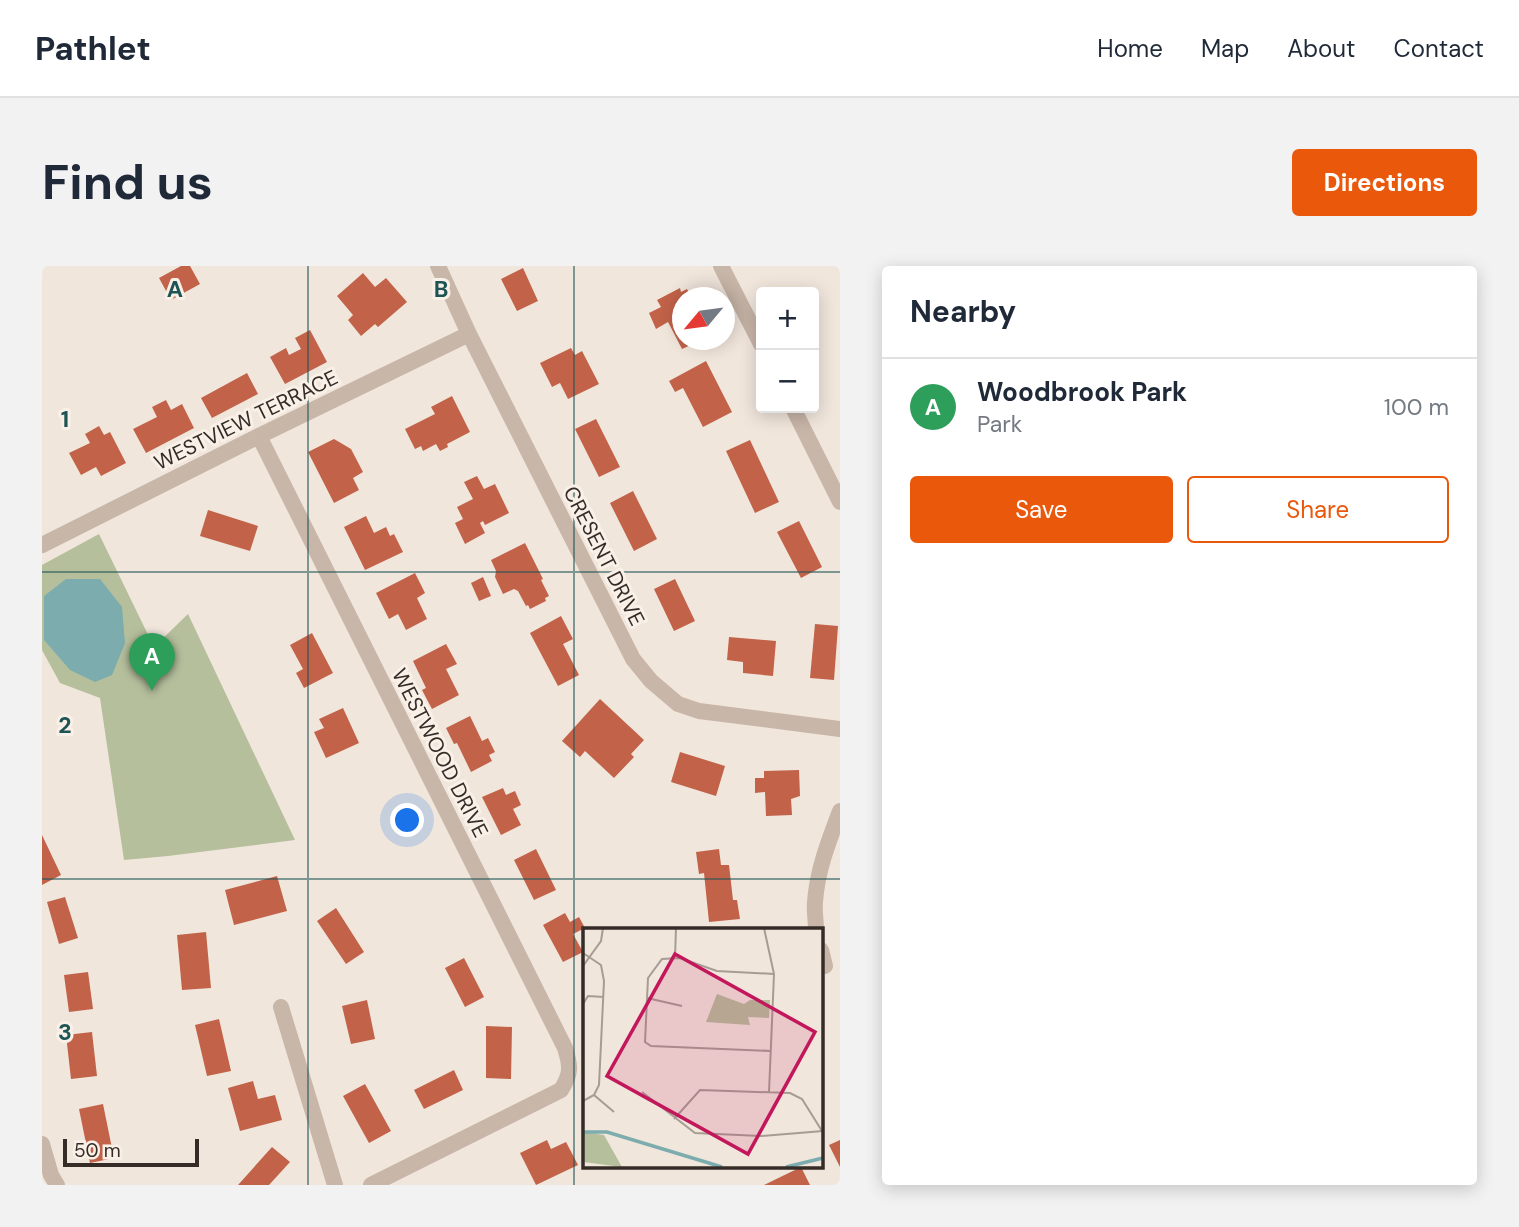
<!DOCTYPE html>
<meta charset="utf-8">
<style>
body{margin:0;font-family:"DM Sans",sans-serif;background:#f2f2f3;color:#1f2937}
.controls{position:absolute;right:21px;top:21px;display:grid;overflow:hidden;border-radius:7px;box-shadow:0 4px 18px #0003}
.controls button{width:63px;height:63px;display:grid;place-items:center;padding:0;border:0;border-bottom:2px solid #e0e1e3;background:#fff;color:#1f2937;font:35px sans-serif}
.compass{position:absolute;left:630px;top:21px;width:63px;height:63px;border-radius:50%;background:#fff;box-shadow:0 4px 18px #0003;rotate:241deg}
.scale{position:absolute;left:21px;bottom:18px;width:136px;box-sizing:border-box;padding-left:7px;border:4px solid #352c28;border-top:0;font-size:19px;line-height:24px;white-space:nowrap;color:#352c28;-webkit-text-stroke:5px #f9f0e8;paint-order:stroke}
.you{position:absolute;left:366px;top:555px;width:24px;height:24px;margin:-18px;border:5px solid #fff;border-radius:50%;background:#1a73e8;box-shadow:0 0 0 10px #1a73e833}
.badge{display:grid;place-items:center;width:46px;height:46px;border-radius:50%;background:#ea580c;color:#fff;font-size:23px;font-weight:700}
.pin{position:absolute;translate:-50% -58px;filter:drop-shadow(0 2px 4px #0008)}
.pin::after{content:'';position:absolute;top:37px;width:24px;height:21px;background:inherit;clip-path:polygon(0 0,100% 0,50% 100%)}
.list{margin:0;padding:0;list-style:none}
h2{display:flex;justify-content:space-between;align-items:center;height:91px;margin:0;padding:0 28px;font-size:30px}
h2 small{font-size:23px;font-weight:400;color:#747a83}
.list li{display:grid;grid-template-columns:46px 1fr auto;gap:21px;align-items:center;box-sizing:border-box;height:98px;padding:0 28px;border-top:2px solid #e0e1e3}
.list b{display:block;font-size:26px;white-space:nowrap}
.list p{margin:0;font-size:23px;white-space:nowrap;color:#747a83}
.list em{font-size:23px;font-style:normal;color:#747a83}
.actions{display:flex;gap:14px;padding:21px 28px}
.actions a{flex:1;padding:16px 0;border:2px solid #ea580c;border-radius:7px;text-align:center;font-size:24px;color:#ea580c}
.actions .main{background:#ea580c;color:#fff}
.map{position:relative;flex:none;width:798px;height:919px;overflow:hidden;border-radius:7px}
header{display:flex;align-items:center;gap:42px;box-sizing:border-box;height:98px;padding:0 35px;background:#fff;border-bottom:2px solid #e0e1e3}
header strong{font-size:33px}
nav{display:flex;gap:38px;margin-inline-start:auto;font-size:24px}
.intro{display:flex;align-items:center;justify-content:space-between;box-sizing:border-box;height:168px;padding:0 42px}
h1{margin:0;font-size:49px}
.button{padding:18px 32px;border-radius:7px;background:#ea580c;color:#fff;font-size:24px;font-weight:700}
main{display:flex;gap:42px;padding:0 42px}
aside{flex:1;background:#fff;border-radius:7px;box-shadow:0 4px 18px #0003}
.map>svg:first-child{display:block}
</style>
<header>
<strong>Pathlet</strong>
<nav><a>Home</a><a>Map</a><a>About</a><a>Contact</a></nav>
</header>
<div class="intro"><h1>Find us</h1><a class="button">Directions</a></div>
<main>
<div class="map">
<svg width="798" height="919" viewBox="0 0 798 919">
<rect width="100%" height="100%" fill="#f1e6dc"/>
<path fill="#b5bf9c" d="M 57,268 L 112,381 L 146,348 L 253,574 L 126,590 L 82,594 L 58,432 L 18,417 L 0,384 L 0,299 Z"/>
<path fill="#7cacad" d="M 24,313 L 58,313 L 80,341 L 83,377 L 70,409 L 53,416 L 28,404 L 2,374 L 2,330 Z"/>
<path fill="#c16249" d="M 139,0 L 148,0 L 158,18 L 129,34 L 117,12 Z
M 481,2 L 496,35 L 475,45 L 459,13 Z
M 321,7 L 333,21 L 344,12 L 365,36 L 336,61 L 333,58 L 319,70 L 306,54 L 311,49 L 295,30 Z
M 638,22 L 639,26 L 645,23 L 650,32 L 640,32 L 640,74 L 660,74 L 640,83 L 626,56 L 614,63 L 607,47 L 619,41 L 615,34 Z
M 268,64 L 285,96 L 243,118 L 228,91 L 244,82 L 247,89 L 259,83 L 253,72 Z
M 529,82 L 533,89 L 540,85 L 557,118 L 526,133 L 518,117 L 510,121 L 498,97 Z
M 664,95 L 690,146 L 661,161 L 641,122 L 633,126 L 627,115 Z
M 205,107 L 216,128 L 170,152 L 159,132 Z
M 410,130 L 428,166 L 405,178 L 406,181 L 398,185 L 394,178 L 381,185 L 379,180 L 373,183 L 363,163 L 393,148 L 389,141 Z
M 124,134 L 129,144 L 140,138 L 152,162 L 104,187 L 91,163 L 115,151 L 110,141 Z
M 554,153 L 578,201 L 557,211 L 533,163 Z
M 57,160 L 62,169 L 68,166 L 84,197 L 59,210 L 54,201 L 39,209 L 27,187 L 48,177 L 43,168 Z
M 292,173 L 309,183 L 321,206 L 311,212 L 317,224 L 292,237 L 266,186 Z
M 708,174 L 737,236 L 713,247 L 684,185 Z
M 435,210 L 442,223 L 453,218 L 467,247 L 443,259 L 441,255 L 438,257 L 443,267 L 423,278 L 413,257 L 421,253 L 415,241 L 431,233 L 422,216 Z
M 591,225 L 615,273 L 592,285 L 568,237 Z
M 166,244 L 216,260 L 208,285 L 158,270 Z
M 324,250 L 332,267 L 344,261 L 348,270 L 352,268 L 361,286 L 323,304 L 302,261 Z
M 757,255 L 780,301 L 759,312 L 735,266 Z
M 483,277 L 501,313 L 499,314 L 507,330 L 503,332 L 504,335 L 488,343 L 486,339 L 484,340 L 476,325 L 472,323 L 461,328 L 453,311 L 454,305 L 449,294 Z
M 373,307 L 383,327 L 375,332 L 385,353 L 364,364 L 356,348 L 347,353 L 334,327 Z
M 441,311 L 449,330 L 437,335 L 429,317 Z
M 633,313 L 653,355 L 632,365 L 612,323 Z
M 519,350 L 531,373 L 521,378 L 537,409 L 516,420 L 488,367 Z
M 773,358 L 796,360 L 792,414 L 768,412 Z
M 270,367 L 291,407 L 262,422 L 254,407 L 261,403 L 248,379 Z
M 687,371 L 734,375 L 731,410 L 701,407 L 701,396 L 685,394 Z
M 404,378 L 415,398 L 404,403 L 417,429 L 390,443 L 380,424 L 384,422 L 371,395 Z
M 558,433 L 602,474 L 589,488 L 592,491 L 572,512 L 543,485 L 538,491 L 520,475 Z
M 301,442 L 317,477 L 284,492 L 272,466 L 282,462 L 277,453 Z
M 428,450 L 440,475 L 446,472 L 453,486 L 447,489 L 450,495 L 429,506 L 415,477 L 412,478 L 404,462 Z
M 638,486 L 683,500 L 674,530 L 629,516 Z
M 757,504 L 758,530 L 749,533 L 750,549 L 724,550 L 723,526 L 713,527 L 713,512 L 722,512 L 722,505 Z
M 461,522 L 464,529 L 473,525 L 479,539 L 471,543 L 479,559 L 459,569 L 440,531 Z
M 0,569 L 19,609 L 0,619 Z
M 494,583 L 514,624 L 492,634 L 472,594 Z
M 677,583 L 679,599 L 687,599 L 691,634 L 695,634 L 698,653 L 667,656 L 662,607 L 657,608 L 654,586 Z
M 235,610 L 245,645 L 192,659 L 183,624 Z
M 23,631 L 36,672 L 17,678 L 5,636 Z
M 294,642 L 322,686 L 304,698 L 275,655 Z
M 523,647 L 528,656 L 537,651 L 543,662 L 531,668 L 541,686 L 521,696 L 501,659 Z
M 164,666 L 169,722 L 140,724 L 135,669 Z
M 422,692 L 442,731 L 423,741 L 403,702 Z
M 46,706 L 51,743 L 27,746 L 22,709 Z
M 325,734 L 333,773 L 309,778 L 300,740 Z
M 177,753 L 189,805 L 165,810 L 153,759 Z
M 444,760 L 470,761 L 469,813 L 444,812 Z
M 50,766 L 55,810 L 29,813 L 24,769 Z
M 412,804 L 421,824 L 382,843 L 372,824 Z
M 211,815 L 216,833 L 233,829 L 240,854 L 198,865 L 186,822 Z
M 323,818 L 349,865 L 327,877 L 301,830 Z
M 61,838 L 72,892 L 48,897 L 37,843 Z
M 505,874 L 509,883 L 524,876 L 536,899 L 494,919 L 478,887 Z
M 798,874 L 798,901 L 787,879 Z
M 230,881 L 248,896 L 227,919 L 196,919 Z
M 759,901 L 768,919 L 722,919 Z"/>
<g fill="none" stroke-linecap="round" stroke-linejoin="round">
<path stroke="#c8b6a8" stroke-width="16" d="M 396,0 L 427,68 L 591,393 L 609,415 L 636,438 L 657,445 L 798,463
M 679,0 L 719,78
M 751,142 L 798,236
M 217,170 L 523,782 C 529,801 529,808 519,824 L 329,919
M 0,279 L 217,170 L 427,68
M 774,664 C 774,654 772,645 773,636 C 775,605 787,574 798,545
M 779,684 L 783,700
M 239,741 L 293,919
M 0,878 L 9,909 L 15,919"/>
</g>
<path fill="none" stroke="#1f5455" stroke-width="2" stroke-opacity="0.55" d="M 266,0 L 266,919M 532,0 L 532,919M 0,306 L 798,306M 0,613 L 798,613"/>
<g text-anchor="middle" dominant-baseline="central" stroke-width="6" stroke-linejoin="round" paint-order="stroke">
<g font-size="21" fill="#352c28" stroke="#f9f0e8">
<text transform="translate(204 154) rotate(-26)">WESTVIEW TERRACE</text>
<text transform="translate(562 290) rotate(63)">CRESENT DRIVE</text>
<text transform="translate(398 487) rotate(63)">WESTWOOD DRIVE</text>
</g>
</g>
<g transform="translate(541 662)">
<rect width="240" height="240" fill="#f1e6dc"/>
<path d="M 134,66 L 161,76 L 167,72 L 187,72 L 186,90 L 165,89 L 167,97 L 123,94 ZM 0,204 L 21,207 L 39,239 L 0,234 Z" fill="#b5bf9c"/>
<path fill="none" stroke="#7cacad" stroke-width="3.5" d="M 0,204 L 24,204 L 139,239M 203,239 L 240,230"/>
<path fill="none" stroke="#a69c94" stroke-width="2" d="M 181,0 L 191,46 L 186,164M 0,25 L 18,37 L 21,53 L 16,157 L 11,167 L 0,173M 92,29 L 93,0M 0,38 L 18,13 L 20,0M 64,70 L 99,78M 0,76 L 5,68 L 21,69M 188,123 L 68,118 L 62,114 L 65,50 L 79,31 L 97,30 L 134,43 L 191,46M 59,164 L 112,205 L 178,208 L 240,203M 11,167 L 31,184M 91,191 L 117,162 L 207,165 L 219,171 L 239,203"/>
<path fill="#c2185b" fill-opacity="0.15" stroke="#c2185b" stroke-width="3.5" d="M 92,26 L 232,104 L 165,226 L 24,148 Z"/>
<rect width="240" height="240" fill="none" stroke="#352c28" stroke-width="3.5"/>
</g>
<g font-size="23" text-anchor="middle" font-weight="bold" fill="#1f5455" stroke="#f9f0e8" stroke-width="6" stroke-linejoin="round" paint-order="stroke">
<text x="133" y="31">A</text>
<text x="399" y="31">B</text>
<text x="23" y="161">1</text>
<text x="23" y="467">2</text>
<text x="23" y="774">3</text>
</g>
</svg>
<div class="controls">
<button>+</button>
<button>−</button>
</div>
<svg class="compass" viewBox="-18 -18 36 36"><path d="M0-13l5 13h-10z" fill="#e53935"/><path d="M0 13l5-13h-10z" fill="#747a83"/></svg>
<div class="scale">50 m</div>
<div class="you"></div>
<div class="pin badge" style="left:110px;top:425px;background:#2e9e5b">A</div>
</div>
<aside>
<h2>Nearby<small></small></h2>
<ul class="list">
<li><span class="badge" style="background:#2e9e5b">A</span><div><b>Woodbrook Park</b><p>Park</p></div><em>100 m</em></li>
</ul>
<div class="actions"><a class="main">Save</a><a>Share</a></div>
</aside>
</main>
